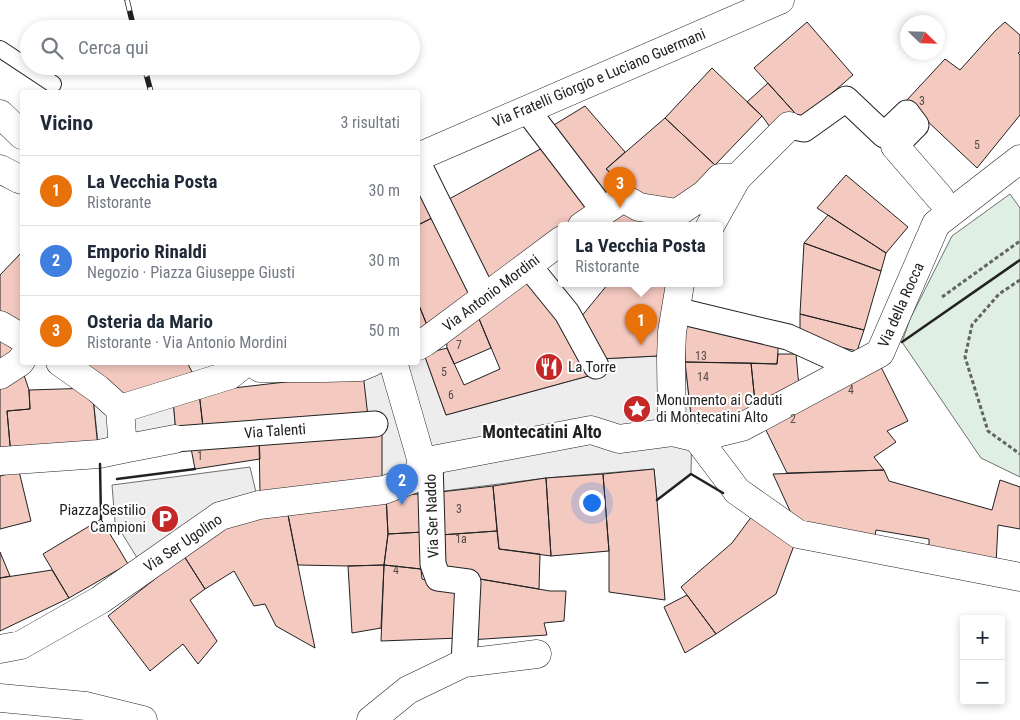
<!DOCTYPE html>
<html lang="it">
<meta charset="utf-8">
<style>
body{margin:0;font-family:"Roboto Condensed",sans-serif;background:#f2f2f3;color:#1f2937}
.controls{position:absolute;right:15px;bottom:15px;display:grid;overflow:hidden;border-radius:5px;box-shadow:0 2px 8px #0003}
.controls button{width:45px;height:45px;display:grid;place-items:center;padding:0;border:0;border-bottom:1px solid #e0e1e3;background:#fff;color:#1f2937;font:25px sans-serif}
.compass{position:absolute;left:900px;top:15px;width:45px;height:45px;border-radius:50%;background:#fff;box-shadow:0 2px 8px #0003;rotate:113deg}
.you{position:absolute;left:591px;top:502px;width:18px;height:18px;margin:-12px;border:4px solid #fff;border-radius:50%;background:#1a73e8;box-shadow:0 0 0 8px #1a73e833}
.badge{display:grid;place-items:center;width:32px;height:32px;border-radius:50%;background:#d93025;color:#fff;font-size:16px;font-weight:700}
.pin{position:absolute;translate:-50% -41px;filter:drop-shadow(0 1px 2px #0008)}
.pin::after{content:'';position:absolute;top:26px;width:18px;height:15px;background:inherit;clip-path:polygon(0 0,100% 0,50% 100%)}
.popup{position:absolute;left:558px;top:222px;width:165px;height:65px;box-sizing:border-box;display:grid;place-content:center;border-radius:5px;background:#fff;filter:drop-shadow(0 1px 4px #0005);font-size:16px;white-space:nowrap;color:#747a83}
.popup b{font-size:19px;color:#1f2937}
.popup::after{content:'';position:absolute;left:50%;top:100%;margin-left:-10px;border:10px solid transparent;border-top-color:#fff}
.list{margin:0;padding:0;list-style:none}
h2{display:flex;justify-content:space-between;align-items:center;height:65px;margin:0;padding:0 20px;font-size:21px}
h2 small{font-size:16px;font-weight:400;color:#747a83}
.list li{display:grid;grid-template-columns:32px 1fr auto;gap:15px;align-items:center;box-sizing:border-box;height:70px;padding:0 20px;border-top:1px solid #e0e1e3}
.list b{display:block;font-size:19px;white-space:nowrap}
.list p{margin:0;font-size:16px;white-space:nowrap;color:#747a83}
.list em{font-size:16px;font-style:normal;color:#747a83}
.icon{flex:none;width:28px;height:28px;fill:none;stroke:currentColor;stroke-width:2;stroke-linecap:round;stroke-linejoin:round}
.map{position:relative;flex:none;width:1020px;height:720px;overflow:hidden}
.search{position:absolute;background:#fff;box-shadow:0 2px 8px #0003;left:20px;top:20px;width:400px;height:55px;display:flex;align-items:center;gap:12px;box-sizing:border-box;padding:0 18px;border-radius:28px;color:#747a83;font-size:19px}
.panel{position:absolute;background:#fff;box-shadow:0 2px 8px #0003;left:20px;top:90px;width:400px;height:275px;border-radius:5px}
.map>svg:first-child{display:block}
</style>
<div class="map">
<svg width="1020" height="720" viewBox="0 0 1020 720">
<rect width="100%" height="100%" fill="#fff"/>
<path fill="#e0efe3" stroke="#6f6f6f" d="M 1010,194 L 1020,208 L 1020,477 L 981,458 L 902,342 L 910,319 L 952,236 Z"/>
<path fill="#ededed" stroke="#6f6f6f" d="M 418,340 L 424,354 L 446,415 L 592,375 L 599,359 L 657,356 L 685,362 L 692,424 L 691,474 L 657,500 L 654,469 L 546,478 L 421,494 L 386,495 L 368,417 L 358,363 L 418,362 Z
M 92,388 L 173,399 L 176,433 L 100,460 Z
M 250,467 L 259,505 L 144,569 L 115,522 L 112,485 Z"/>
<path fill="#f3c9c0" stroke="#222" d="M 807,22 L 853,75 L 800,121 L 794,112 L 754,68 Z
M 1005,22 L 1020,35 L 1020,52 L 1018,53 L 1020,55 L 1020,115 L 977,168 L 906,101 L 945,59 L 960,70 L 995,31 Z
M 712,68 L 762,116 L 715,165 L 665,118 Z
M 768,83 L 794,112 L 773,131 L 762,116 L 747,102 Z
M 585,106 L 625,152 L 606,169 L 627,187 L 605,202 L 544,131 Z
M 665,118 L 715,165 L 688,198 L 646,203 L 606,169 Z
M 546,146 L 596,208 L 570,226 L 562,226 L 562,232 L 486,286 L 440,204 Z
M 846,175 L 908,227 L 886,253 L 817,208 Z
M 418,176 L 434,217 L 418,225 Z
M 624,207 L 656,226 L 597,226 Z
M 828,215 L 886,253 L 881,271 L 804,243 Z
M 434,217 L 473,294 L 429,330 L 418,303 L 418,225 Z
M 804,243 L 881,271 L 864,330 L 800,314 Z
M 22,252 L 22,329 L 0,313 L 0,275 Z
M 526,276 L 570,327 L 592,375 L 446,415 L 424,354 L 447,348 L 464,385 L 500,369 L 477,314 Z
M 608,284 L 672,284 L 657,356 L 599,359 L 576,323 Z
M 418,303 L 429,330 L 418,335 Z
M 477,314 L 491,348 L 454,364 L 447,348 L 446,334 Z
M 800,314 L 864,330 L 857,351 L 800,338 Z
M 685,325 L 779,336 L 777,364 L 685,362 Z
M 0,333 L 22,346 L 0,364 Z
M 778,354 L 796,354 L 799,387 L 756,412 L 751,363 L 777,364 Z
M 878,361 L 908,421 L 887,431 L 896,442 L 874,457 L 884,470 L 787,473 L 762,422 Z
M 69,362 L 187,362 L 193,374 L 121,400 Z
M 685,362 L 751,363 L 756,412 L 692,424 Z
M 22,369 L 29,390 L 30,409 L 7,411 L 11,456 L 0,456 L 0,380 Z
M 363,373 L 368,417 L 204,436 L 199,392 Z
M 92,388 L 98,448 L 11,456 L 7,411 L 30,409 L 29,390 Z
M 199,392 L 204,436 L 176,434 L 173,399 Z
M 382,430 L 382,484 L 260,493 L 259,436 Z
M 259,436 L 260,459 L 195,469 L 190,443 Z
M 654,469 L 657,500 L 665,600 L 609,592 L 609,551 L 603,474 Z
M 884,470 L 889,481 L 992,510 L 1000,480 L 1020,487 L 1020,529 L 998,525 L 996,564 L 929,554 L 929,539 L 876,530 L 874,542 L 797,526 L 773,474 Z
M 19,471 L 31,521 L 0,529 L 0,476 Z
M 603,474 L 609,551 L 551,556 L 546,478 Z
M 546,478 L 551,556 L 499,549 L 493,486 Z
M 493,486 L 497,531 L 440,535 L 440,492 Z
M 421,494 L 423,532 L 388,534 L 386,495 Z
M 386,495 L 388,534 L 384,565 L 348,566 L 298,565 L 287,510 Z
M 287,510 L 304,596 L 315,648 L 276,626 L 265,604 L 254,606 L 234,571 L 205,589 L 184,556 L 224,524 Z
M 755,512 L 796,540 L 776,594 L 716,634 L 681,587 L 732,543 Z
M 101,519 L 128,564 L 69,598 L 43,554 Z
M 497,531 L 499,549 L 540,554 L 539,589 L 474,578 L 442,569 L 440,535 Z
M 423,532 L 421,569 L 384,565 L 388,534 Z
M 0,552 L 10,576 L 0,578 Z
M 184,556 L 205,589 L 190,600 L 217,641 L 198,664 L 183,644 L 150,671 L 108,616 Z
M 384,565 L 381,628 L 352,633 L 348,566 Z
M 384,565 L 421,569 L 422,579 L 464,591 L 460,638 L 381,641 Z
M 52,570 L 69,598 L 0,631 L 0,578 Z
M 474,578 L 550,591 L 566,591 L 564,621 L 544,623 L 547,635 L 469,640 Z
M 687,595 L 716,634 L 685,653 L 664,607 Z"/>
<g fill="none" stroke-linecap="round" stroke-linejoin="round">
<defs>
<path id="service" d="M 0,49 L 53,84"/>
<path id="pedestrian" d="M 527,110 L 604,211
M 789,126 L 804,129 L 846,99 L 884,135 L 907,113 L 916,125 L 895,146
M 418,163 L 485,298
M 528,265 L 567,313 L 596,366
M 675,310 L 788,337 L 854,367
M 175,439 L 375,424
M 430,461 L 433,564 L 438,578 L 468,582 L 464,663"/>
<path id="minor" d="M 895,146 L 940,198
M 418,157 L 780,0
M 0,169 L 19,179 L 22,180
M 582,226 L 623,198 L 639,207 L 677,213 L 705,194 L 720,178 L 737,178
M 710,226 L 737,178 L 789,126
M 0,325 L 22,338
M 418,346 L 425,342 L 562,240
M 60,362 L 98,389 L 120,409 L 230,375 L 240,367 L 243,362
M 252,362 L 260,368 L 324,368 L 360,367 L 372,362
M 393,362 L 422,462 L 591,430 L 619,439 L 672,432 L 671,358 L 672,332 L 680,284
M 0,375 L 20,362 L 22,359
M 120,409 L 123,449 L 175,439
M 672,432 L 697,438 L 742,427 L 880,353 L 936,224 L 1020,159
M 697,438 L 737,491 L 798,534 L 1020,577
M 0,461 L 99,454 L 123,449
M 0,649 L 21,645 L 100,600 L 220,516 L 259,505 L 384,490 L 416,478 L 422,462
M 0,698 L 86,706 L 143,720
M 371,720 L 408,690 L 464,663 L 537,654"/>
<path id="tertiary" d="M 0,114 L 22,135"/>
</defs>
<use href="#service" stroke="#222" stroke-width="18"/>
<use href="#pedestrian" stroke="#222" stroke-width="27"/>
<use href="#minor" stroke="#222" stroke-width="29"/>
<use href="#tertiary" stroke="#222" stroke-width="29"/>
<path stroke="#646464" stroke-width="3" stroke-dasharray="4 2.5" stroke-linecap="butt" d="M 1020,280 L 999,294 L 972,325 L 965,357 L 988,431 L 1020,454
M 942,297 L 1020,241"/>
<use href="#service" stroke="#fff" stroke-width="16"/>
<use href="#pedestrian" stroke="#fff" stroke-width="25"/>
<use href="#minor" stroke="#fff" stroke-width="28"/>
<use href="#tertiary" stroke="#fff" stroke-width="28"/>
<defs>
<path id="rail" d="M 127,0 L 134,29
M 144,66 L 151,92"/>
</defs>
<use href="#rail" stroke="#222" stroke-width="5.5"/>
<use href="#rail" stroke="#fff" stroke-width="4" stroke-dasharray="11" stroke-linecap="butt"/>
<path stroke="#222" stroke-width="2.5" d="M 902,342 L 1020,260
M 100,464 L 101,519
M 117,479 L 195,469
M 657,500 L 691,474 L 723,493"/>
</g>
<defs>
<symbol id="restaurant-disc" viewBox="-11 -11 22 22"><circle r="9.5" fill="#c62828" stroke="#fff"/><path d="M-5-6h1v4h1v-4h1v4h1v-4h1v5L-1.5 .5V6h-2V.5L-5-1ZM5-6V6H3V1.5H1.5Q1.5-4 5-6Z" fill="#fff"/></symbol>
<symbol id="sight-disc" viewBox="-11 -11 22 22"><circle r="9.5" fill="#c62828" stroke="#fff"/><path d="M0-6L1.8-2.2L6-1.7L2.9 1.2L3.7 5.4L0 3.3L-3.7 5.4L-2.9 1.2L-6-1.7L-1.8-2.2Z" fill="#fff"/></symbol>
<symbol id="parking-disc" viewBox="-11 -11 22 22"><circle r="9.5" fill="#c62828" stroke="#fff"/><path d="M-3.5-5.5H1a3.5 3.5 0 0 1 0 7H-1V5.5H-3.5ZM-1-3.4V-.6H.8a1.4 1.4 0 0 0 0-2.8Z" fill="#fff"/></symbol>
</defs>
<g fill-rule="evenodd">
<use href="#restaurant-disc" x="533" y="351" width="32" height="32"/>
<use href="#sight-disc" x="621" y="393" width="32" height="32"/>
<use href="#parking-disc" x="149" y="503" width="32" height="32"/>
</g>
<g text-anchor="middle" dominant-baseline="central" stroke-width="4" stroke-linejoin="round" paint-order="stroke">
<g font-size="12" fill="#564c4a">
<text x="922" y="101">3</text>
<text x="977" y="145">5</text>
<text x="459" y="345">7</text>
<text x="701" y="356">13</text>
<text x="444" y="372">5</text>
<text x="703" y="377">14</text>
<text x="851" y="390">4</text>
<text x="451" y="395">6</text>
<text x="793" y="419">2</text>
<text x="200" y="456">1</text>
<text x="459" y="509">3</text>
<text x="461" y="539">1a</text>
<text x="396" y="570">4</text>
</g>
<g font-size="15" fill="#222" stroke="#fff">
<text transform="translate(599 78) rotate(-23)">Via Fratelli Giorgio e Luciano Guermani</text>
<text transform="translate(491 293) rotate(-37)">Via Antonio Mordini</text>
<text transform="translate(901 305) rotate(-66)">Via della Rocca</text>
<text transform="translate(275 431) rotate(-4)">Via Talenti</text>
<text transform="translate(432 516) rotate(-92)">Via Ser Naddo</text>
<text transform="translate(183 543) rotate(-34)">Via Ser Ugolino</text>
</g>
<g font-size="15" fill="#222" stroke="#fff" text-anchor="start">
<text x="568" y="367">La Torre</text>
<text x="656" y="400">Monumento ai Caduti<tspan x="656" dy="17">di Montecatini Alto</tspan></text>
<text x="146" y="510" text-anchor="end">Piazza Sestilio<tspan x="146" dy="17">Campioni</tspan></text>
</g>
<g font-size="18" font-weight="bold" fill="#222" stroke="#fff">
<text x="542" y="431">Montecatini Alto</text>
</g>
</g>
</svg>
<div class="controls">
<button>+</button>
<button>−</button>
</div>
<svg class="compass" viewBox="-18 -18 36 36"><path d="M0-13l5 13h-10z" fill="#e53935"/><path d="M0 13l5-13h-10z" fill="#747a83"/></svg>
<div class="you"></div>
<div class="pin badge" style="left:641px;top:345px;background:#e8710a">1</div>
<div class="popup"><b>La Vecchia Posta</b>Ristorante</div>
<div class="pin badge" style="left:402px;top:505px;background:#3f7fe0">2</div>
<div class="pin badge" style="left:620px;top:208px;background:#e8710a">3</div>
<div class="search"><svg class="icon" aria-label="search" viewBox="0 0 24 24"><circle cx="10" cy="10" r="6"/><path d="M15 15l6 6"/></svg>Cerca qui</div>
<section class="panel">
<h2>Vicino<small>3 risultati</small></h2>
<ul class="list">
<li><span class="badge" style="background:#e8710a">1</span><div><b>La Vecchia Posta</b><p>Ristorante</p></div><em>30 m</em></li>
<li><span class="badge" style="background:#3f7fe0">2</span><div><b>Emporio Rinaldi</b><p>Negozio · Piazza Giuseppe Giusti</p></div><em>30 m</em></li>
<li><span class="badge" style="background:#e8710a">3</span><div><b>Osteria da Mario</b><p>Ristorante · Via Antonio Mordini</p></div><em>50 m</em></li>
</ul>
</section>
</div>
